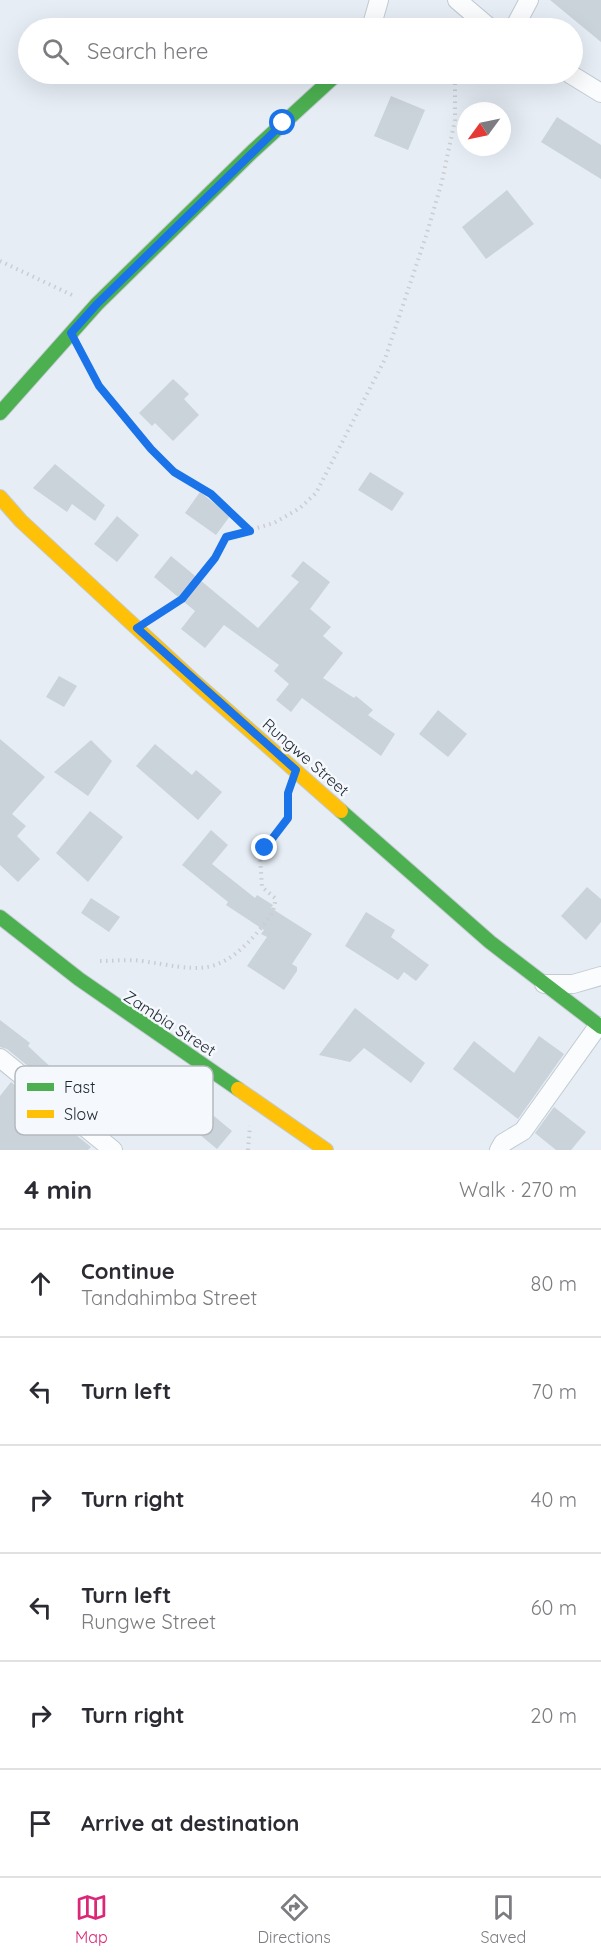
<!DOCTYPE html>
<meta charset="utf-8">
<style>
body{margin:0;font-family:Quicksand,sans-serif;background:#f2f2f3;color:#2b2b33}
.compass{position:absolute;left:457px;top:102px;width:54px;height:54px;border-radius:50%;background:#fff;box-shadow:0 6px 24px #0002;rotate:237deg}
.stop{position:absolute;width:18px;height:18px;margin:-14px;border:4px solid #1a73e8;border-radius:50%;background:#fff}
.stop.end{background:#1a73e8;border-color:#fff;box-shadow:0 2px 6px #0008}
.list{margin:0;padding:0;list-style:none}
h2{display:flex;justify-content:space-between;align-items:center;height:78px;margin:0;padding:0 24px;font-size:26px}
h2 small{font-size:20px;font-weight:400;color:#7c7c81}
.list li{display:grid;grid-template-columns:39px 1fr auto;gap:18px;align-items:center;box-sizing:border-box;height:108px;padding:0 24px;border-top:2px solid #e1e1e2}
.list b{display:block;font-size:22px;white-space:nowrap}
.list p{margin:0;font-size:20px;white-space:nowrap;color:#7c7c81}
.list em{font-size:20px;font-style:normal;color:#7c7c81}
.icon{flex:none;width:33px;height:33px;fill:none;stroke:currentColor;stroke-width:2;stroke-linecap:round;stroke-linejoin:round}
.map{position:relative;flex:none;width:601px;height:1150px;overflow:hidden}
.search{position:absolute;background:#fff;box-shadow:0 6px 24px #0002;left:18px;right:18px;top:18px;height:66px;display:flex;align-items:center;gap:15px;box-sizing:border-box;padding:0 21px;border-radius:33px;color:#7c7c81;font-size:22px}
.sheet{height:726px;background:#fff}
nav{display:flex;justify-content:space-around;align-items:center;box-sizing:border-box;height:84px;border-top:2px solid #e1e1e2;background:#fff;font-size:16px;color:#7c7c81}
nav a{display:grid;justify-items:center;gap:3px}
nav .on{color:#db2777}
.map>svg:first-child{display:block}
</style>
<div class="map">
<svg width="601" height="1150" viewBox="0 0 601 1150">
<rect width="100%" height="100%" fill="#e6edf5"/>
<path fill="#cad2da" d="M 550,0 L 601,0 L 601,42 Z
M 391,96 L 425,110 L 408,150 L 374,136 Z
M 557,117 L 601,145 L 601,179 L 541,142 Z
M 507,190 L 534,224 L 486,259 L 462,227 Z
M 173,379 L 189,394 L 184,399 L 199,415 L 173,441 L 155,423 L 152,426 L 139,413 Z
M 55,464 L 105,505 L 95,521 L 72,504 L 67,512 L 33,488 Z
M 370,472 L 404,493 L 392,511 L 358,490 Z
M 200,492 L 230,516 L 216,535 L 185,513 Z
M 117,516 L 139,535 L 117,562 L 94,544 Z
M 171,556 L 258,628 L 299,582 L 291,576 L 303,561 L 330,582 L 310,609 L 331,627 L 323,636 L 343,653 L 323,678 L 354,698 L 356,696 L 373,710 L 368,715 L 395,734 L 381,756 L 302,698 L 291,712 L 276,700 L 289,684 L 274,671 L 279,665 L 224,625 L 205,648 L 181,629 L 195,611 L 154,577 Z
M 59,676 L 77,686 L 64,707 L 46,697 Z
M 438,710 L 467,734 L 448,757 L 419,734 Z
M 0,739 L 45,777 L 12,814 L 26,826 L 17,836 L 40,859 L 18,882 L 0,865 Z
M 91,740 L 112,761 L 88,796 L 54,772 Z
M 155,744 L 192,775 L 196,770 L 222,792 L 198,820 L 136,766 Z
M 90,811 L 123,837 L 88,882 L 56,853 Z
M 211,830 L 228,845 L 212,864 L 255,898 L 257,895 L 273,905 L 271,908 L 312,934 L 292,964 L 297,967 L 297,971 L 284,990 L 247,966 L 267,937 L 261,934 L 264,930 L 226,905 L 228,902 L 182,865 Z
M 587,887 L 601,899 L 601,922 L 586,940 L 561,916 Z
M 91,898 L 120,917 L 109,932 L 81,913 Z
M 366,912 L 395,930 L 391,937 L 429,965 L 416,981 L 404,972 L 398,980 L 345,946 Z
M 355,1008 L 425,1063 L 411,1083 L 364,1048 L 350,1062 L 319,1055 Z
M 0,1020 L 30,1043 L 28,1046 L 57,1073 L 62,1068 L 76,1081 L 73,1085 L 113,1119 L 105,1129 L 7,1049 L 0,1047 Z
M 539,1036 L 564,1054 L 518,1119 L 453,1069 L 474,1041 L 514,1073 Z
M 11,1082 L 91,1147 L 88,1150 L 0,1150 L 0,1096 Z
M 554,1107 L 586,1132 L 571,1150 L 556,1150 L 535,1133 Z
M 214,1116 L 232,1131 L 217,1149 L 199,1134 Z"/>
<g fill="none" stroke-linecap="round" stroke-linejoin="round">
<defs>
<path id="street" d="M 457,0 L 490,28
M 371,28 L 379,0
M 399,28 L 453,28
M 514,28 L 529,0
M 570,74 L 601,93
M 544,984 L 573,984 L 601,976
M 0,1058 L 113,1150
M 499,1150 L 503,1143 L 523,1131 L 598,1026"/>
<path id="fast" d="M 0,413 L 97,304 L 253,151 L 337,74
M 341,811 L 490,942 L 601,1027
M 0,917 L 79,979 L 238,1089"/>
<path id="slow" d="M 0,497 L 21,521 L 195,682 L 341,811
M 238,1089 L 326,1150"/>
</defs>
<use href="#street" stroke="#c2cad2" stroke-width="20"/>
<use href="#fast" stroke="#c2cad2" stroke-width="16"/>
<use href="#slow" stroke="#c2cad2" stroke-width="16"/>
<path stroke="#cbcdd1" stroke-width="4" stroke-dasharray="1.5 4.5" stroke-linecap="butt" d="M 0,261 L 72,295
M 82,356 L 99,386 L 151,449 L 174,472 L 211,494 L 249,530
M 158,615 C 181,600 200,582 215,558 C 220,551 222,543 226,537 L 274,523 L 300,508 L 316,493 L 385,359 L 427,233 L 442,181 L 455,120 L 455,74
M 100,961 C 114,961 128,959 142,961 C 196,969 216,979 256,934 C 265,923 276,913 275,898 L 262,887 L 260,857 L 288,818 L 288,797
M 248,1150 L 250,1126"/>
<use href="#street" stroke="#fbfcfe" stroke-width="18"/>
<use href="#fast" stroke="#4caf50" stroke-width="14"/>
<use href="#slow" stroke="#ffc107" stroke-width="14"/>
</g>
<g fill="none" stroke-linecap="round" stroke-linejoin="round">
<path stroke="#1a73e8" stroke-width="8" d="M 265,848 L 288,818 L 288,793 L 296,770 L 137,628 L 182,599 L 215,558 L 226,537 L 250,531 L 211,494 L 174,472 L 151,449 L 99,386 L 71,333 L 97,304 L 283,123"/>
</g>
<g text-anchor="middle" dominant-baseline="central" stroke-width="5" stroke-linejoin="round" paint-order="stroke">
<g font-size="16" fill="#1c242d" stroke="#f5f9fe">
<text transform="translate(306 757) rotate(41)">Rungwe Street</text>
<text transform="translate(170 1023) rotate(33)">Zambia Street</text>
</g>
</g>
<rect x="15" y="1066" width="198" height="69" rx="9" fill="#f5f9fe" stroke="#b4b9bf" stroke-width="1.5"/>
<rect x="27" y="1083" width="27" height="8" fill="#4caf50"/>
<rect x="27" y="1110" width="27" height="8" fill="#ffc107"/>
<g font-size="16" fill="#1c242d">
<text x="64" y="1093">Fast</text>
<text x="64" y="1120">Slow</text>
</g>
</svg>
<svg class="compass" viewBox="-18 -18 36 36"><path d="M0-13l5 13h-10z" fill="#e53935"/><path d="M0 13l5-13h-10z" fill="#7c7c81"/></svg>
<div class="stop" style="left:283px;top:123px"></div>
<div class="stop end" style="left:265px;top:848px"></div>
<div class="search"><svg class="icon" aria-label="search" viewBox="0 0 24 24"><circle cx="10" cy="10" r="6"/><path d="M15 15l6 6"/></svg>Search here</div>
</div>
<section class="sheet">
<h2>4 min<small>Walk · 270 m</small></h2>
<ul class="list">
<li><svg class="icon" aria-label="ahead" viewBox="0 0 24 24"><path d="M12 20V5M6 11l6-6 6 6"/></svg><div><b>Continue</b><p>Tandahimba Street</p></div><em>80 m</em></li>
<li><svg class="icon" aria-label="left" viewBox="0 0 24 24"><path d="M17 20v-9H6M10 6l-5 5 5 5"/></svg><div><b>Turn left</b></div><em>70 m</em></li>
<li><svg class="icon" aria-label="right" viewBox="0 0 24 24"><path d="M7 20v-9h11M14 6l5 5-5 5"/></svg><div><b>Turn right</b></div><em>40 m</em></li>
<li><svg class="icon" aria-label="left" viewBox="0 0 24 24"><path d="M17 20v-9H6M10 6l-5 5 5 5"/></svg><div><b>Turn left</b><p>Rungwe Street</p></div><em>60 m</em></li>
<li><svg class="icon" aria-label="right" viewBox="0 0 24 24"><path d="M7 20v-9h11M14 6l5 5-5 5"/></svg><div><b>Turn right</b></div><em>20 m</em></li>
<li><svg class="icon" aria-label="arrive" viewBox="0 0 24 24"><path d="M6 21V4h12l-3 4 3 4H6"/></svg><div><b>Arrive at destination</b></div></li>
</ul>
</section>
<nav>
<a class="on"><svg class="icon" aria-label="map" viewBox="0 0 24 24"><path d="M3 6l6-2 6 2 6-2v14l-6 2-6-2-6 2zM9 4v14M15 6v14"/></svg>Map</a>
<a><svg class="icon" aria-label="directions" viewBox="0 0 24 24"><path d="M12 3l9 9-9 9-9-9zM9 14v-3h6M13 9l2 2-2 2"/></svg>Directions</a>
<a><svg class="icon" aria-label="saved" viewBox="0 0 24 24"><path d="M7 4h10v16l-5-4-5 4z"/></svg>Saved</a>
</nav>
